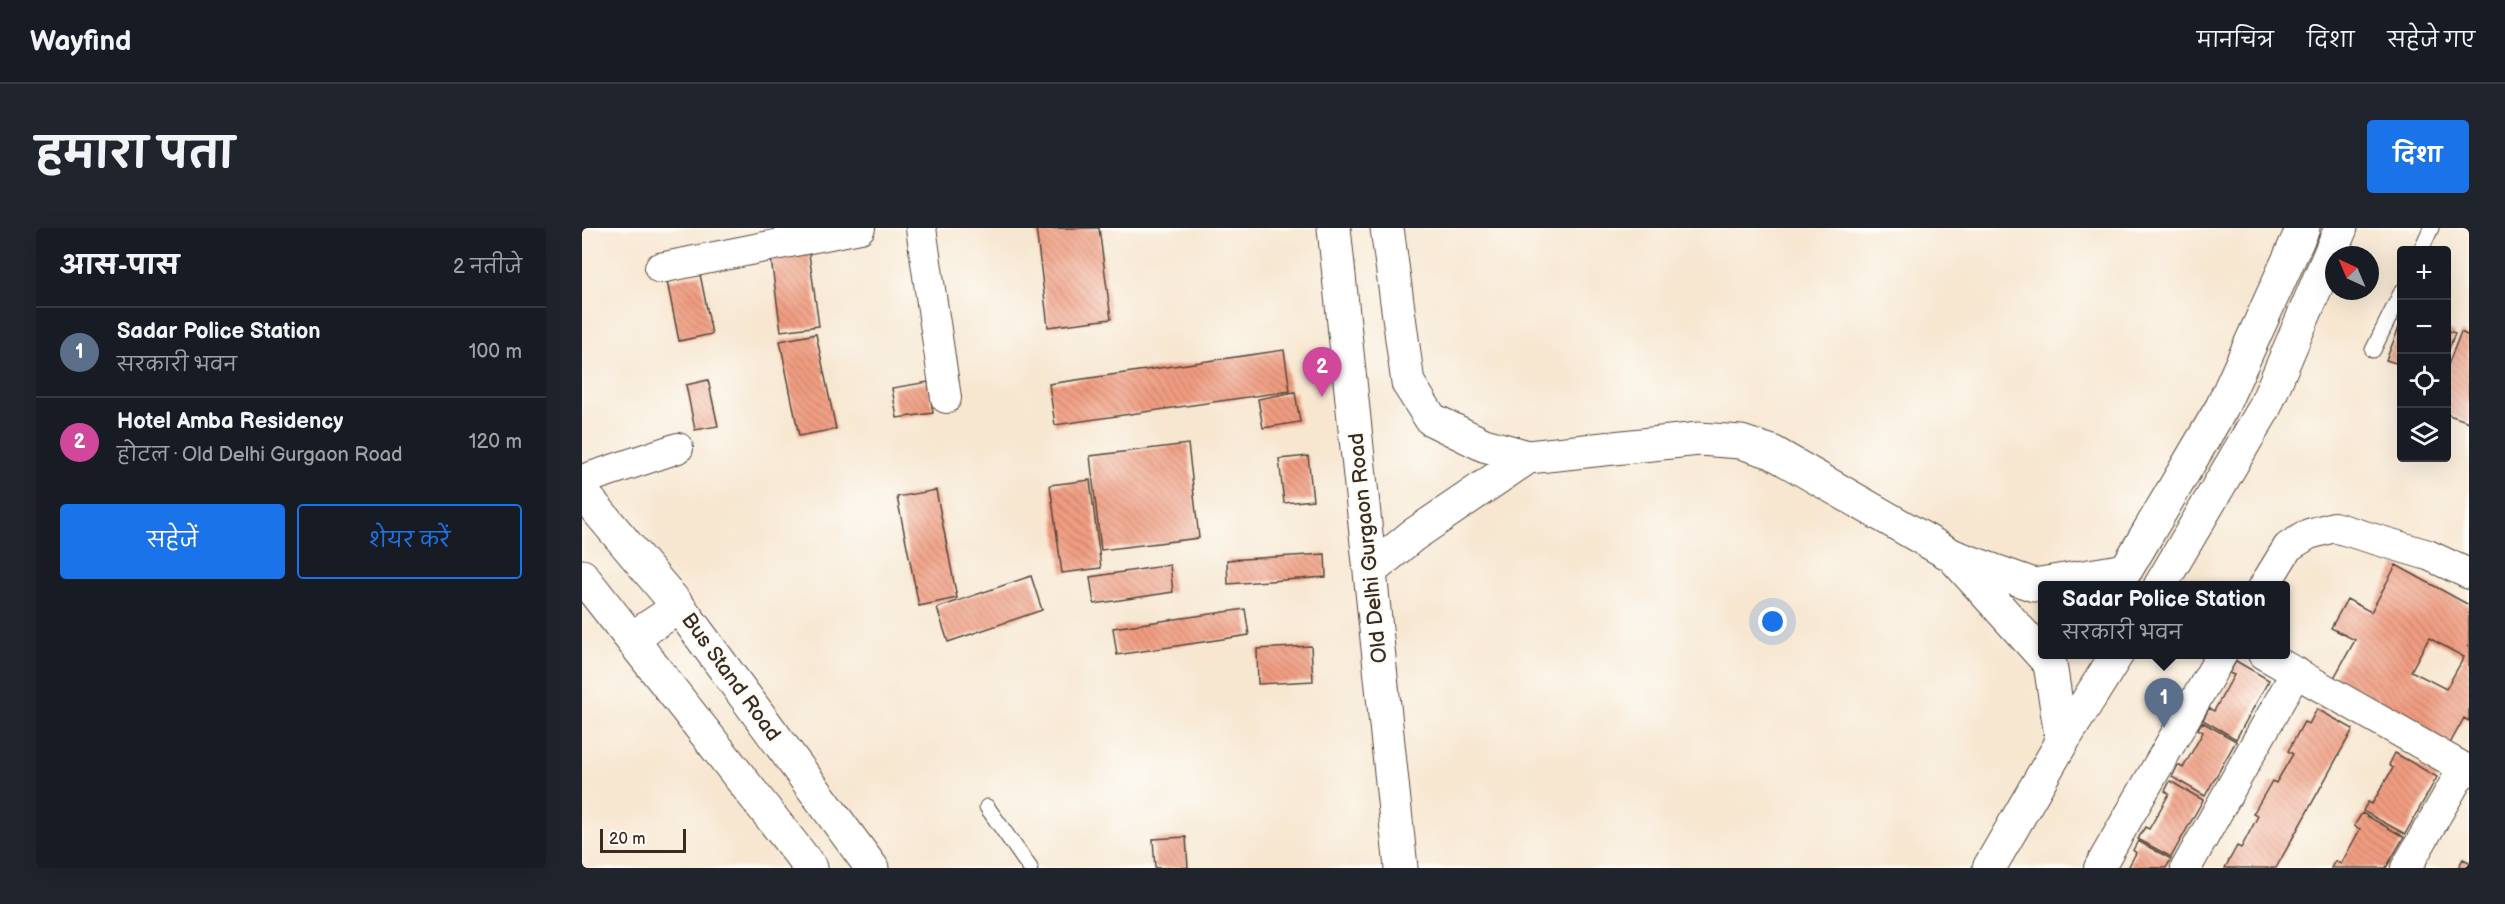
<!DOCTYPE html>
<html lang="hi">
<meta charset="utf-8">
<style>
body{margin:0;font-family:"Balsamiq Sans","Playpen Sans Deva",sans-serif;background:#20242c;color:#f1f3f6}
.controls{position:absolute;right:18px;top:18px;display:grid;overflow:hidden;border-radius:6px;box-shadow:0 6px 24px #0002}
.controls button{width:54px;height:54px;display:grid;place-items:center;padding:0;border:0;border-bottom:2px solid #363941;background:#171b24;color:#f1f3f6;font:30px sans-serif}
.compass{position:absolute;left:1743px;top:18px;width:54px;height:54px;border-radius:50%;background:#171b24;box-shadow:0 6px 24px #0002;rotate:316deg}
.scale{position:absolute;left:18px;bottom:15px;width:86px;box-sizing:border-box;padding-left:6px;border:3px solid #3b2a1e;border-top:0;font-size:16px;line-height:21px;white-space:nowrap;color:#3b2a1e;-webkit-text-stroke:4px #fdfcf7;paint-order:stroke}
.you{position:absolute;left:1191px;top:394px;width:21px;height:21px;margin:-15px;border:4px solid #fff;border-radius:50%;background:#1a73e8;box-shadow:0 0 0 9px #1a73e833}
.badge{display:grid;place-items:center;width:39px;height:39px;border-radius:50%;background:#1a73e8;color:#fff;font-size:20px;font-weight:700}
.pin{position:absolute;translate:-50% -50px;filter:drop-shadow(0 2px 3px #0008)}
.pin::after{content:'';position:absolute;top:32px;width:21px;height:18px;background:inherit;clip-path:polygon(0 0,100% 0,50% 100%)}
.popup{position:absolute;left:1456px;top:353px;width:252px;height:78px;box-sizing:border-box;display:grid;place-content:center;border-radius:6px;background:#171b24;filter:drop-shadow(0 2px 4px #0005);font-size:20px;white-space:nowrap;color:#9ea1a6}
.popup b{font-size:22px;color:#f1f3f6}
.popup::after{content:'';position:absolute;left:50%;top:100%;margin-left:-12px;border:12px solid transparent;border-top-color:#171b24}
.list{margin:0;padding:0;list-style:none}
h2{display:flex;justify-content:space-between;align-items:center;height:78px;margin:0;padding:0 24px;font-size:26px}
h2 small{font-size:20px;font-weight:400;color:#9ea1a6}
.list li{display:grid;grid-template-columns:39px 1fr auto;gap:18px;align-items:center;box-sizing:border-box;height:90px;padding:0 24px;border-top:2px solid #363941}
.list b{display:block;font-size:22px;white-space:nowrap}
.list p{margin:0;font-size:20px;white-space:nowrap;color:#9ea1a6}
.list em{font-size:20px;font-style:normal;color:#9ea1a6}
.actions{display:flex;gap:12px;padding:18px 24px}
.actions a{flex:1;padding:14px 0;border:2px solid #1a73e8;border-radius:6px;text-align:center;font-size:21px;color:#1a73e8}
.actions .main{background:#1a73e8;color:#fff}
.icon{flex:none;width:33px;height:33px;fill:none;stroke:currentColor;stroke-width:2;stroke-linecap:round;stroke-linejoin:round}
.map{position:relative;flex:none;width:1887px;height:640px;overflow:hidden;border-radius:6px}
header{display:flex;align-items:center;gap:36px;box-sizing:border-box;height:84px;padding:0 30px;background:#171b24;border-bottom:2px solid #363941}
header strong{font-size:28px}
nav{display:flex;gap:33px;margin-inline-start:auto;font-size:21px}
.intro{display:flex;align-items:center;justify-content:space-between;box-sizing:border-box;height:144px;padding:0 36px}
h1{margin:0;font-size:42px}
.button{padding:15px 27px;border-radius:6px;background:#1a73e8;color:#fff;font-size:21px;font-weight:700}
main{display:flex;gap:36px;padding:0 36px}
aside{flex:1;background:#171b24;border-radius:6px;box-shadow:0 6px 24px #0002}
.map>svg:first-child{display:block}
</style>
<header>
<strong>Wayfind</strong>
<nav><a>मानचित्र</a><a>दिशा</a><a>सहेजे गए</a></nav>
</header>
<div class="intro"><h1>हमारा पता</h1><a class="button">दिशा</a></div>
<main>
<aside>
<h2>आस-पास<small>2 नतीजे</small></h2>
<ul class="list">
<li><span class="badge" style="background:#5c6f8a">1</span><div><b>Sadar Police Station</b><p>सरकारी भवन</p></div><em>100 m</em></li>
<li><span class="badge" style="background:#d1479c">2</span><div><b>Hotel Amba Residency</b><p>होटल · Old Delhi Gurgaon Road</p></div><em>120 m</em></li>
</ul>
<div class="actions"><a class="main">सहेजें</a><a>शेयर करें</a></div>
</aside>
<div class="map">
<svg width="1887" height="640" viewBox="0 0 1887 640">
<defs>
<pattern id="building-back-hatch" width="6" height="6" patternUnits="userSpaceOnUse" patternTransform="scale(1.5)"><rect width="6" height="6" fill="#f19d81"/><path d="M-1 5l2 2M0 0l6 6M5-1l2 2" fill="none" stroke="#c48069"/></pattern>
</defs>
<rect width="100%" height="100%" fill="#fdfcf7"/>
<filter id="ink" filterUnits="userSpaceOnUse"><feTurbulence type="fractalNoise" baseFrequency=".0167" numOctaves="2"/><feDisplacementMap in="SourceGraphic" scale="12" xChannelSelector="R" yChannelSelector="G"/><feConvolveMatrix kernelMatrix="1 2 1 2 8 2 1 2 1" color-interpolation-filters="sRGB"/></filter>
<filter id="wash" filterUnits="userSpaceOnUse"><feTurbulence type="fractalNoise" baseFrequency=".008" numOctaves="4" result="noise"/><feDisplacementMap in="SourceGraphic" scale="24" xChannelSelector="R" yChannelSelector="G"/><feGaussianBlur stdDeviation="1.35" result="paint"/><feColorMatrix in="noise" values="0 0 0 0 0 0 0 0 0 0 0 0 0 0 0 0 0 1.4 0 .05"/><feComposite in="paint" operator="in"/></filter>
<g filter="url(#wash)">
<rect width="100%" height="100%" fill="#f7e7d1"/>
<g id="blocks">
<path fill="url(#building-back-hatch)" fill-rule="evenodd" d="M 454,0 L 517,0 L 529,91 L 466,99 Z
M 227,26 L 237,98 L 199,103 L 189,31 Z
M 118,46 L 130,106 L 97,113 L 85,53 Z
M 1820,92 L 1820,137 L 1804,132 Z
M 1864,102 L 1873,105 L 1865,126 L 1864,126 Z
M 1879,104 L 1887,108 L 1887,194 L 1864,186 L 1864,142 Z
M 234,106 L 254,201 L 217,208 L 198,113 Z
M 702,122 L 708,163 L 473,197 L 467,156 Z
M 126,152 L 136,198 L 113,202 L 104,157 Z
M 346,154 L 351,185 L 315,190 L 310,160 Z
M 713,164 L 718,194 L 681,200 L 676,171 Z
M 606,216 L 617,310 L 519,322 L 508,228 Z
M 726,228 L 731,272 L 702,275 L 697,231 Z
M 508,252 L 519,340 L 480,345 L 468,257 Z
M 354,262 L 375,370 L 337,378 L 315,269 Z
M 743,326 L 744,349 L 646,356 L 645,332 Z
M 588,337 L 591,364 L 512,376 L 508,349 Z
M 1814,337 L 1887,377 L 1887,493 L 1882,490 L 1865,521 L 1748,457 L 1773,412 L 1749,400 L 1765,371 L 1789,384 ZM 1847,410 L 1882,429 L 1864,461 L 1829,443 Z
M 449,348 L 460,382 L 366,414 L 355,380 Z
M 663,381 L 667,407 L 535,427 L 531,400 Z
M 729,418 L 731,453 L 676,456 L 675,421 Z
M 1654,433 L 1687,452 L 1654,511 L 1621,492 L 1627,480 L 1632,483 L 1652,447 L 1647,445 Z
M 1735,481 L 1771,501 L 1694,640 L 1643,640 L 1655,618 L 1659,620 L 1676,588 L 1671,586 L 1690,553 L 1694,555 L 1711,526 L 1706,523 L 1722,494 L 1727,496 Z
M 1620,494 L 1654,513 L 1623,568 L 1590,549 L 1596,537 L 1601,540 L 1621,504 L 1616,501 Z
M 1813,525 L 1855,549 L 1823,606 L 1781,583 L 1786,574 L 1790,576 L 1811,540 L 1807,537 Z
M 1588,553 L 1621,572 L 1589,629 L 1556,611 L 1563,599 L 1567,601 L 1587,566 L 1583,563 Z
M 1780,585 L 1822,609 L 1804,640 L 1749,640 L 1753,633 L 1759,636 L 1778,601 L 1772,598 Z
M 604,609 L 606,640 L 573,640 L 571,611 Z
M 1556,613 L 1589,631 L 1584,640 L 1546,640 L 1554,625 L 1551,622 Z
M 1881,631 L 1887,634 L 1887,640 L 1876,640 Z"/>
</g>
</g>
<g filter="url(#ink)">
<use href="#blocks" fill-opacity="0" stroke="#574639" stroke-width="1.5"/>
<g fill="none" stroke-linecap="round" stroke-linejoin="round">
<defs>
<path id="service" d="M 1839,22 L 1849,0
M 1791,122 L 1820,63
M 405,579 L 448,640"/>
<path id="minor" d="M 339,0 L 364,170
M 78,40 L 278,0
M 0,252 L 96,220
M 1682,358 L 1706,319 L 1727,306 L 1752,299 L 1846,327 L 1887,346
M 1681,426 L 1887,543
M 1517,640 L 1640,426
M 1604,640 L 1714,444
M 1824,640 L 1881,541"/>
<path id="tertiary" d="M 0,264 L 97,379 L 290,640
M 0,348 L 229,640
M 50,410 L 97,379"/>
<path id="secondary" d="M 752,0 L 819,640
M 805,0 L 826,155 L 849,191 L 902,217 L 946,229
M 789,342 L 830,308 L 946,229 L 1117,211 L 1159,214 L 1190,224 L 1371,328
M 1407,640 L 1480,514"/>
<path id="primary" d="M 1371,328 L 1452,357 L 1544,342 L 1640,179 L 1721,0
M 1373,331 L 1468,436 L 1480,514
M 1578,358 L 1682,181 L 1759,0
M 1480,514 L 1535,426"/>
</defs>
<use href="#service" stroke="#574639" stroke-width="17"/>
<use href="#minor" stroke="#574639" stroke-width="32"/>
<use href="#tertiary" stroke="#574639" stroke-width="35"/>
<use href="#secondary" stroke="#574639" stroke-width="35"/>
<use href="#primary" stroke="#574639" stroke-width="35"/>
<use href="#service" stroke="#fff" stroke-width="15"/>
<use href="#minor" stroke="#fff" stroke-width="30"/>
<use href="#tertiary" stroke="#fff" stroke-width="33"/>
<use href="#secondary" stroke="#fff" stroke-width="33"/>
<use href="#primary" stroke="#fff" stroke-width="33"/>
</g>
</g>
<g text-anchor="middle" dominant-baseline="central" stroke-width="4.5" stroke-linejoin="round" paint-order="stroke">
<g font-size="21" fill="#3b2a1e" stroke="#fdfcf7">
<text transform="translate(786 320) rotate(-96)">Old Delhi Gurgaon Road</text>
<text transform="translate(149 449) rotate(54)">Bus Stand Road</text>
</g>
</g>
</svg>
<div class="controls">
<button>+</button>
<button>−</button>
<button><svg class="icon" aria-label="locate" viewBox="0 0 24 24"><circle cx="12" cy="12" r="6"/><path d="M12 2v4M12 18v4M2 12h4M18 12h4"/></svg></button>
<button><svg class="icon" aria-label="layers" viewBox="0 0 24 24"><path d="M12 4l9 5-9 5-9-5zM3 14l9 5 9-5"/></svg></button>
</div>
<svg class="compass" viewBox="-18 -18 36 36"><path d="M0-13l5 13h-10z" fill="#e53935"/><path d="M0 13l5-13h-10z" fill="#9ea1a6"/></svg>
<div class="scale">20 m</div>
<div class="you"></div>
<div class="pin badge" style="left:1582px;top:500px;background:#5c6f8a">1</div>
<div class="popup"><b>Sadar Police Station</b>सरकारी भवन</div>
<div class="pin badge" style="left:740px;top:169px;background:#d1479c">2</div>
</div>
</main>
